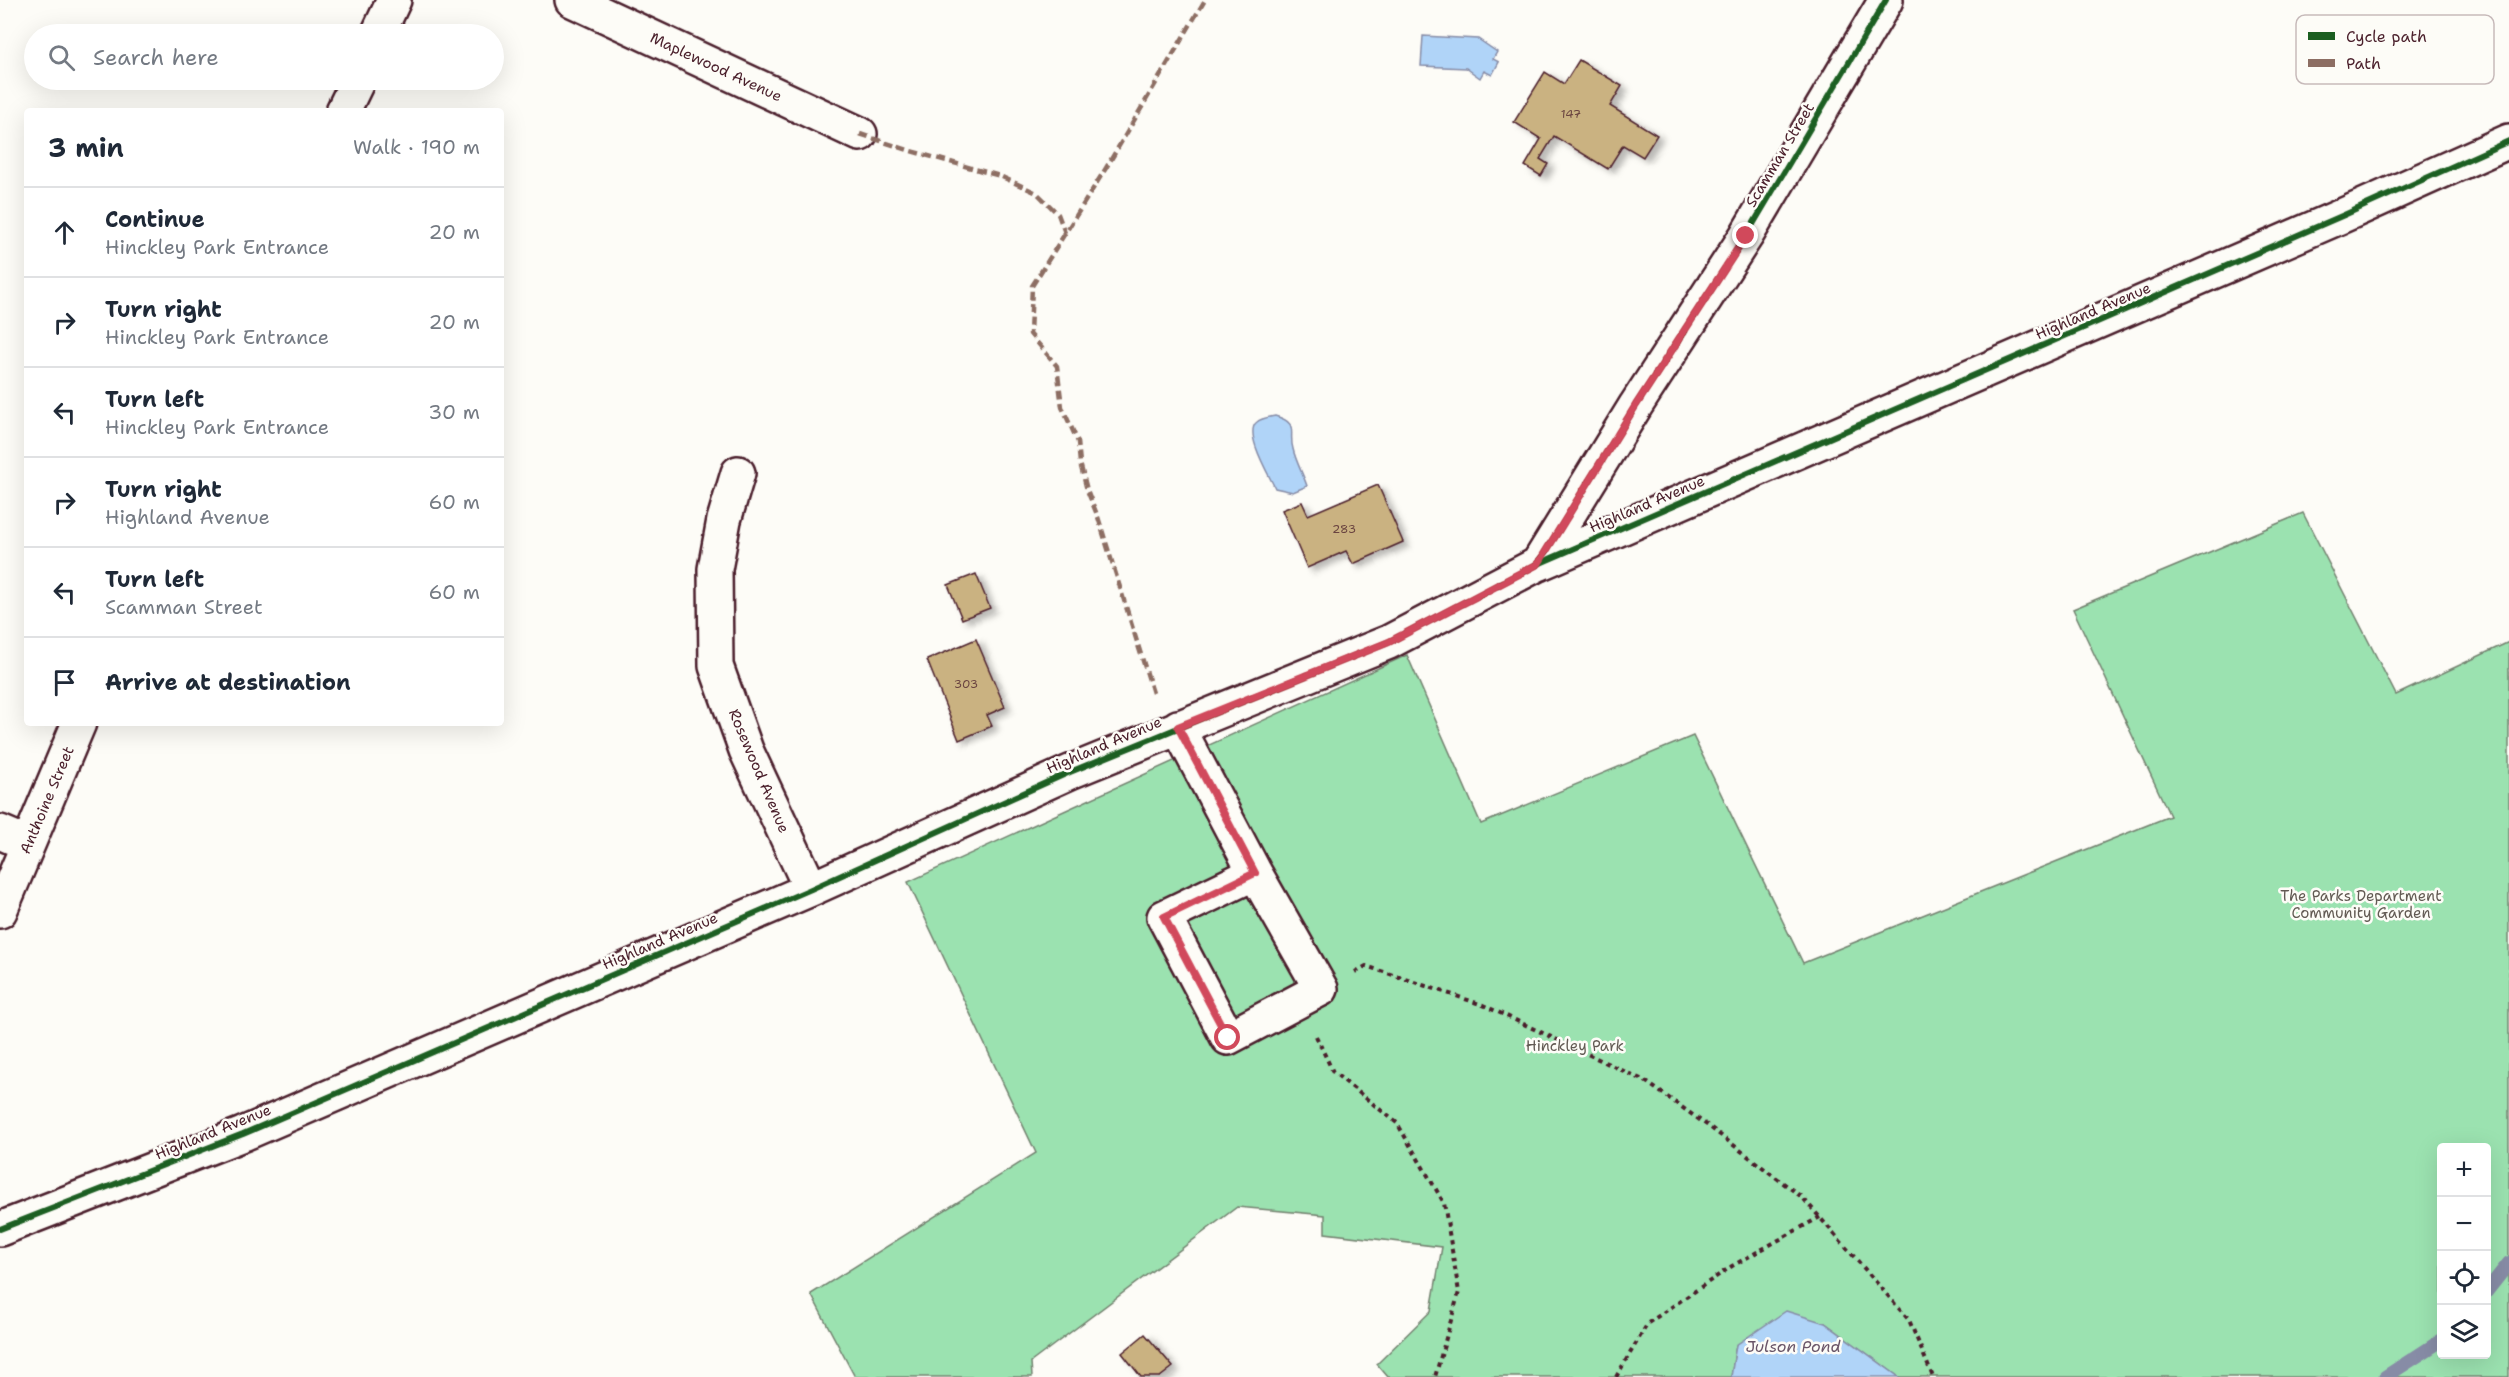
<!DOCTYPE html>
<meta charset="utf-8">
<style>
body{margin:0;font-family:"Shantell Sans",sans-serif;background:#f2f2f3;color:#1f2937}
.controls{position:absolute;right:18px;bottom:18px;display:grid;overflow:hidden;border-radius:6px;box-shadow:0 6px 24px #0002}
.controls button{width:54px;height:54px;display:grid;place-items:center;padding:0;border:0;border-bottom:2px solid #e0e1e3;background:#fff;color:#1f2937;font:30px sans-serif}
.stop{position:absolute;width:18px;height:18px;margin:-14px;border:4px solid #d1495b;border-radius:50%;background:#fff}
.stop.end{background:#d1495b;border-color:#fff;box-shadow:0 2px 6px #0008}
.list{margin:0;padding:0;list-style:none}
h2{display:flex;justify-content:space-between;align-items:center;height:78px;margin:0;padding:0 24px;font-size:26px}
h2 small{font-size:20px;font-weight:400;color:#747a83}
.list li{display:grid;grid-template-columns:39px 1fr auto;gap:18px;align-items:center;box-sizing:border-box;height:90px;padding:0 24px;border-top:2px solid #e0e1e3}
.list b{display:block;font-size:22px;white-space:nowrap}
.list p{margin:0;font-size:20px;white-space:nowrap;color:#747a83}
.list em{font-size:20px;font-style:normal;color:#747a83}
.icon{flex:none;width:33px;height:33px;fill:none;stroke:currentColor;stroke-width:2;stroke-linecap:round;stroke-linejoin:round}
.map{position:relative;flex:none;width:2509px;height:1377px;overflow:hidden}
.search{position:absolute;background:#fff;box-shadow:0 6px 24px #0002;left:24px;top:24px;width:480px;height:66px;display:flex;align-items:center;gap:15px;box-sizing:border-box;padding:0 21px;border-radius:33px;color:#747a83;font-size:22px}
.panel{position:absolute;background:#fff;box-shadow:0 6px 24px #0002;left:24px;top:108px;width:480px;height:618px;border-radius:6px}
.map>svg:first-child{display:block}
</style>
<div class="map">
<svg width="2509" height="1377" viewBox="0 0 2509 1377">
<defs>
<filter id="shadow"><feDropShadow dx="6" dy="4" stdDeviation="3" flood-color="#0004"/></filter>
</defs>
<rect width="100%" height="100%" fill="#fdfcf7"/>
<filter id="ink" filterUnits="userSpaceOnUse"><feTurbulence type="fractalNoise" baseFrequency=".0167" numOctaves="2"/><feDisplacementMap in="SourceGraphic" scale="12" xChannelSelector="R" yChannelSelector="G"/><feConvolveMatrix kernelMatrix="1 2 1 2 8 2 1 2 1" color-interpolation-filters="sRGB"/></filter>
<g filter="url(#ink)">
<path fill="#9be2b0" stroke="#72806e" stroke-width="1.5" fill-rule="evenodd" d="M 2303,513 L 2396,695 L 2509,642 L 2509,1377 L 1899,1377 L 1825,1323 L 1736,1345 L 1731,1377 L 1388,1377 L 1377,1364 L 1431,1311 L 1442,1247 L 1325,1233 L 1325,1215 L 1237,1207 L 1031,1362 L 1032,1377 L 855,1377 L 811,1294 L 1036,1153 L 908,882 L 1407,655 L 1481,824 L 1693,736 L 1803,963 L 2170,816 L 2073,609 ZM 2442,1148 L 2486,1148 L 2486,1354 L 2442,1354 Z"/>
<path fill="#b0d4f8" stroke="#878ca6" stroke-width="1.5" d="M 1423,36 L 1478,39 L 1497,52 L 1493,59 L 1499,62 L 1492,75 L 1484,71 L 1480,78 L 1466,68 L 1421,66 Z
M 1275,416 C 1300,423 1288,432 1293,449 C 1296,462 1303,474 1307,486 L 1293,492 L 1275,488 C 1269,475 1243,432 1257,422 C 1261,418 1270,417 1275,416 Z
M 1786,1311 L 1825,1323 L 1899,1377 L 1731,1377 L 1736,1345 Z"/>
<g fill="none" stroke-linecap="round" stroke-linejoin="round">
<path stroke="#878ca6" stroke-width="14" d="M 2486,1292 L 2509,1263
M 2385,1377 L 2442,1340"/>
</g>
<path fill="#cab281" stroke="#4a1f2b" stroke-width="1.5" filter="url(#shadow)" d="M 1579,60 L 1622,86 L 1610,106 L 1657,135 L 1643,157 L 1623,145 L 1608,169 L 1554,136 L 1540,159 L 1548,164 L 1541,176 L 1525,166 L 1541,139 L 1514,122 L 1545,72 L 1564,84 Z
M 1378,485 L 1403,542 L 1353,564 L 1346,551 L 1307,568 L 1282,510 L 1302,502 L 1308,515 Z
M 976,574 L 990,608 L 962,619 L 948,585 Z
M 976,639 L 1005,707 L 987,715 L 992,726 L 959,740 L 927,660 Z
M 1145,1334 L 1173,1367 L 1160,1377 L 1141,1377 L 1122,1353 Z"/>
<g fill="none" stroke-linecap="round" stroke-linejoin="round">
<defs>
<path id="minor" d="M 572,0 L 860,134
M 378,34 L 394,0
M 343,111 L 358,80
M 738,473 L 724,520 L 715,569 L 716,666 L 746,750 L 811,889
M 1538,564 L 1636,405 L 1746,236 L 1886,0
M 1178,727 L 1255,873 L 1321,989 L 1228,1038 L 1164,917 L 1255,873
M 0,832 L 28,844
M 0,911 L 79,723
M 0,1229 L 243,1134 L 811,889 L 1070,772 L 1389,642 L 1538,564 L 2344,215 L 2509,141"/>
</defs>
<use href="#minor" stroke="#4a1f2b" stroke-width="38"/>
<path stroke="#4a1f2b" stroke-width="4" stroke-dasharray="4.5 4.5" stroke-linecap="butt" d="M 1355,972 L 1366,966 L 1483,1005 L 1645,1081 L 1711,1128 L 1803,1198 L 1909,1320 L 1933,1377
M 1316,1036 L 1333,1072 L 1397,1123 L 1444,1203 L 1459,1292 L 1435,1377
M 1616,1377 L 1648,1323 L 1732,1266 L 1820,1217"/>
<use href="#minor" stroke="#fdfcf7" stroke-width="33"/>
<path stroke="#8d6e63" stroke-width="4.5" stroke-dasharray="9 4.5" stroke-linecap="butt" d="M 860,134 L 911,151 L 1000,176 L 1037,193 L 1058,214 L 1065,233
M 1153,693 L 1098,517 L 1087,490 L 1080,463 L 1078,442 L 1062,407 L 1057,366 L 1030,334 L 1032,286 L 1106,168 L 1205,0"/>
<defs>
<path id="cycleway" d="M 1538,564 L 1636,405 L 1746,236 L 1886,0
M 0,1229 L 243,1134 L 811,889 L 1070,772 L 1389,642 L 1538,564 L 2344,215 L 2509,141"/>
</defs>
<use href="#cycleway" stroke="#fdfcf7" stroke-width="10"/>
<use href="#cycleway" stroke="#1b5e20" stroke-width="6"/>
</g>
</g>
<g fill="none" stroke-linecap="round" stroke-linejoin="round" filter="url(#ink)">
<path stroke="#d1495b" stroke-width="8" d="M 1228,1038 L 1164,917 L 1255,873 L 1178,727 L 1389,642 L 1538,564 L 1636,405 L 1746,236"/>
</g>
<g text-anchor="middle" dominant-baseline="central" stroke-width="5" stroke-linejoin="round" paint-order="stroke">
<g font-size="12" fill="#6a4440">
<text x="1571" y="114">147</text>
<text x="1344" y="529">283</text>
<text x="966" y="684">303</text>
</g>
<g font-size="15" fill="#4a1f2b" stroke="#fdfcf7">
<text transform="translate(716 67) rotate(25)">Maplewood Avenue</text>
<text transform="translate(1780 155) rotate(-59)">Scamman Street</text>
<text transform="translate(2093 311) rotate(-23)">Highland Avenue</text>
<text transform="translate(1647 504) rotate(-23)">Highland Avenue</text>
<text transform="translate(1104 745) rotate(-23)">Highland Avenue</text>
<text transform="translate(759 771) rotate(67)">Rosewood Avenue</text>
<text transform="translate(47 800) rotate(-67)">Anthoine Street</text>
<text transform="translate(660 941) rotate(-23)">Highland Avenue</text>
<text transform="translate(213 1132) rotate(-22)">Highland Avenue</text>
</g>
<g font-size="15" fill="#625a53" stroke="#fdfcf7">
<text x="2361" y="896">The Parks Department<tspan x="2361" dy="17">Community Garden</tspan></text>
<text x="1575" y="1046">Hinckley Park</text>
</g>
<g font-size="16" font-style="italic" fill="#695568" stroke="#fdfcf7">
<text x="1793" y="1346">Julson Pond</text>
</g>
</g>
<rect x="2296" y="15" width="198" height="69" rx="9" fill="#fdfcf7" stroke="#c7baba" stroke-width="1.5"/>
<rect x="2308" y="32" width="27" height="8" fill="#1b5e20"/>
<rect x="2308" y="59" width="27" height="8" fill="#8d6e63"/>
<g font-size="16" fill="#4a1f2b">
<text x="2346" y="42">Cycle path</text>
<text x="2346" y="69">Path</text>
</g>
</svg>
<div class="controls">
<button>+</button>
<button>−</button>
<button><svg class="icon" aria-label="locate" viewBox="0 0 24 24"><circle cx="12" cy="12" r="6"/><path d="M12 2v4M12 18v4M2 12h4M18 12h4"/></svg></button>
<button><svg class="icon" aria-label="layers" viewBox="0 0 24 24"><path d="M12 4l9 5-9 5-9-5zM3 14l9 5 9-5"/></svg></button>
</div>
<div class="stop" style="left:1228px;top:1038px"></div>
<div class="stop end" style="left:1746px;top:236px"></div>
<div class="search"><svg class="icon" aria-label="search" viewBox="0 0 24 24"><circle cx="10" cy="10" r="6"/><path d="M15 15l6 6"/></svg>Search here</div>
<section class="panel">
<h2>3 min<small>Walk · 190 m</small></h2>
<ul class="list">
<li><svg class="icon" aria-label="ahead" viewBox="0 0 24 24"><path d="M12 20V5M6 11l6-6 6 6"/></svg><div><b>Continue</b><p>Hinckley Park Entrance</p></div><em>20 m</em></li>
<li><svg class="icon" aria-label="right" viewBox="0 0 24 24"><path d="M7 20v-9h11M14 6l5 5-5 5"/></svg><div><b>Turn right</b><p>Hinckley Park Entrance</p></div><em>20 m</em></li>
<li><svg class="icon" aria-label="left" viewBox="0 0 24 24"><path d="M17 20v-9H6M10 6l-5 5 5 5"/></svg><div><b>Turn left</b><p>Hinckley Park Entrance</p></div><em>30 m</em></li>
<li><svg class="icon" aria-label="right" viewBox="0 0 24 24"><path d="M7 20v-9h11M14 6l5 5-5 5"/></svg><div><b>Turn right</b><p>Highland Avenue</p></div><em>60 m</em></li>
<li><svg class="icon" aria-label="left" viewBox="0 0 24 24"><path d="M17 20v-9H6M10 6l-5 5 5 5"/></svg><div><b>Turn left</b><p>Scamman Street</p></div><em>60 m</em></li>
<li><svg class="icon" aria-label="arrive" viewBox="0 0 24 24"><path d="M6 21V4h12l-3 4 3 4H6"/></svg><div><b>Arrive at destination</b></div></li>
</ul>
</section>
</div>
